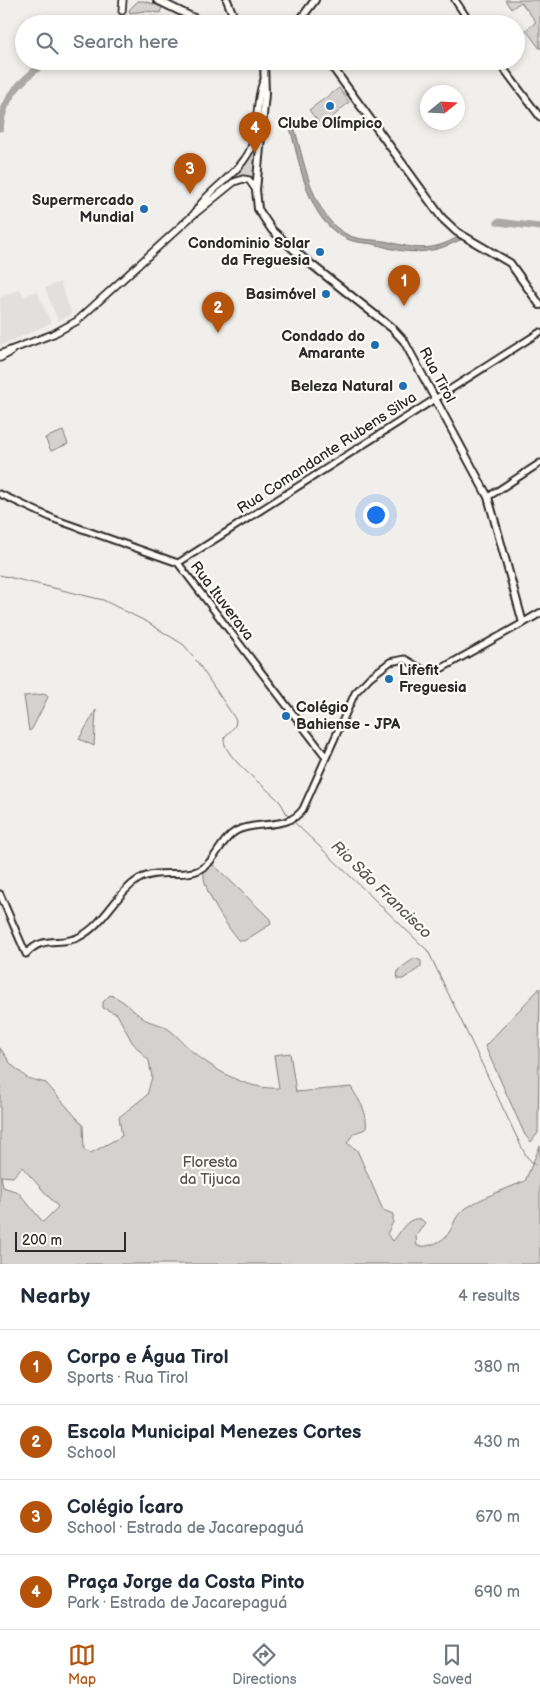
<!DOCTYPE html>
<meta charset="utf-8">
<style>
body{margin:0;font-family:"Balsamiq Sans",sans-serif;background:#f2f2f3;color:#1f2937}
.compass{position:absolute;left:420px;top:85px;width:45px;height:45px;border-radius:50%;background:#fff;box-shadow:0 2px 8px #0003;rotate:72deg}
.scale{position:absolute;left:15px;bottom:12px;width:111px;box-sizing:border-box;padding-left:5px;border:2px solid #2b2b2b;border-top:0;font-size:14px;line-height:18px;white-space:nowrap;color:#2b2b2b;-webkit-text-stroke:4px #fdfcf7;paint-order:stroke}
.you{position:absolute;left:375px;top:514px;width:18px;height:18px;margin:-12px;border:4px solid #fff;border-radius:50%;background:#1a73e8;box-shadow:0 0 0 8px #1a73e833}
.badge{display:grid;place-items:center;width:32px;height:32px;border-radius:50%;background:#b45309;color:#fff;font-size:16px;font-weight:700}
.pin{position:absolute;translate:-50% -41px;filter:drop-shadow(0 1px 2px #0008)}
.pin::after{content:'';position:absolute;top:26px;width:18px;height:15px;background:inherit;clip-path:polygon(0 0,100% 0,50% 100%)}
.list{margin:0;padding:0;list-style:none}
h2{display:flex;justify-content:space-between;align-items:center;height:65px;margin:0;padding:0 20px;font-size:21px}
h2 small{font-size:16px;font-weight:400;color:#747a83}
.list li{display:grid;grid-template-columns:32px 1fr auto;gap:15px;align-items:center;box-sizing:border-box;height:75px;padding:0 20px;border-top:1px solid #e0e1e3}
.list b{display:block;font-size:19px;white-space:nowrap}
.list p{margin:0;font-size:16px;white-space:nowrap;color:#747a83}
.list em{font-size:16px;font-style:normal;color:#747a83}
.icon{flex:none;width:28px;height:28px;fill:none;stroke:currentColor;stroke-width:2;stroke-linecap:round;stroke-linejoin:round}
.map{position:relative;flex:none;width:540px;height:1264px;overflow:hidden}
.search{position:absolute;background:#fff;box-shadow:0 2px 8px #0003;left:15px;right:15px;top:15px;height:55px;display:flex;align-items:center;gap:12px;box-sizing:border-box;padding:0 18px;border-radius:28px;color:#747a83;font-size:19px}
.sheet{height:365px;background:#fff}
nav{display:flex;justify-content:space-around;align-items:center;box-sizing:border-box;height:70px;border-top:1px solid #e0e1e3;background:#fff;font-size:14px;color:#747a83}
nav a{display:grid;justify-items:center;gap:2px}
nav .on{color:#b45309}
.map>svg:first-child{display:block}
</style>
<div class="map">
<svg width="540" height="1264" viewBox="0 0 540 1264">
<rect width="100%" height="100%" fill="#f0efeb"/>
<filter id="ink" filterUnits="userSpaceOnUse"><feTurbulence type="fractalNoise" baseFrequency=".02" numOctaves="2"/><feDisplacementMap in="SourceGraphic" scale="10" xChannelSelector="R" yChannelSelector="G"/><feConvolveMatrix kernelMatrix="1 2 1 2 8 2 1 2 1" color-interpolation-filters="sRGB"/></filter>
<g filter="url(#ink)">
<path fill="#e1e0dc" d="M 60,282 L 72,314 L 58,321 L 45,288 Z
M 20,289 L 24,297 L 37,291 L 51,323 L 0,346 L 0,297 Z"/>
<path fill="#d3d2cf" stroke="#7f7e7d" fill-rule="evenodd" d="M 505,0 L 540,0 L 540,49 L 526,30 L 536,22 L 521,2 L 511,9 Z
M 138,1 L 144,1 L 162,7 L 160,13 L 145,11 L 130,13 L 129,10 Z
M 339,88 L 349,102 L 322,127 L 309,110 Z
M 260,108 L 255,179 C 237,168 224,187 212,199 L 210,198 C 247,162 254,161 260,108 Z
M 63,431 L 68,444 L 51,451 L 45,438 Z
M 45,694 L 48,697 L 32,729 L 29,731 L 24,696 Z
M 96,710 L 94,746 L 79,739 Z
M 211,865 L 215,866 L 270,919 L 271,924 L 244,941 L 238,940 C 227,926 201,889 204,871 Z
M 415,958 L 421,961 L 421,967 L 403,979 L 397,979 L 398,970 Z
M 540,988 L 538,1133 L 531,1142 L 525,1135 L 485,1046 Z
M 110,995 C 125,1000 131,1010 144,1019 C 150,1023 159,1023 165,1027 C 176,1033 184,1045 194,1053 C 218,1072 248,1090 279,1088 L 274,1055 L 290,1053 L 296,1092 L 351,1087 C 360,1102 368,1112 366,1129 L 354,1133 L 347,1143 L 357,1150 L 383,1210 L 393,1214 L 393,1222 L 387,1234 L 393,1241 C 402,1231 406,1217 421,1219 L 425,1223 L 416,1236 L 417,1246 C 428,1248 444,1242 450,1231 C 454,1224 455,1217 462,1211 C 481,1197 504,1190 525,1181 L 540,1146 L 540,1264 L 0,1264 L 0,1048 L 11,1064 L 27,1078 L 46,1083 L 83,1125 L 84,1150 L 91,1153 L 122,1136 L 119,1117 L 147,1095 L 152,1077 L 149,1061 L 132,1042 L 117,1014 L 103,1008 L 103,1002 ZM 22,1167 L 58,1207 L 43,1222 L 18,1192 L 3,1187 L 1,1176 L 13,1177 Z"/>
<path fill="#aaa9a7" stroke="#777775" d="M 144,16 L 159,17 L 183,24 L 112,24 L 132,17 Z
M 292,119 C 303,154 311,218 348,235 C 360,241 376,239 389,242 C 416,249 431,252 458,237 L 462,239 C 433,254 411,255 381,246 C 370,242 358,244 347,239 C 305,220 300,159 288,121 Z"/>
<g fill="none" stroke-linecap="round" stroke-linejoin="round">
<path stroke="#777775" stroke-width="1" d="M 0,575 L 103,600 L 147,622 L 184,645 L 193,656
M 196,660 L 236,720 L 235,726 L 224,738 C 222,757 268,788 280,802 C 284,807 285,813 290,818
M 293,821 L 428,951 L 522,1148 L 527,1157 L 535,1165"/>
<path stroke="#aaa9a7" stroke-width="7" d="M 0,128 C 3,96 23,79 47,61
M 498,222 L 540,227"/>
<defs>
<path id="tertiary" d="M 455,0 L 471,24
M 498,61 L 540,117
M 0,494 L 54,519 L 178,563 L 326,757
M 488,497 L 540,463
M 178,563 L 540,332
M 0,894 L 26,954 C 44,934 59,947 79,937 C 104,925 116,893 139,879 C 159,868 183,878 199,870 C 216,862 220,840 236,831 C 257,820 288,831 303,809 L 355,693 L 370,677 L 390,662 L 405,659 L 427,672 L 437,671 L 523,623"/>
<path id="secondary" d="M 122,11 L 123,0
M 194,214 C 207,190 235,177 248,154 C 260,132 254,105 263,82
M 0,354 L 53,334 L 77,321 L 192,216 L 234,182 L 243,179 L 249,180 L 256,190
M 0,358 L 11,352"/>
<path id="primary" d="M 157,0 L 206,24
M 227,0 L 233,15 L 239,24
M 297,24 L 315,0
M 264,61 L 265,94 L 256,190 L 258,209 L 272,230 L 302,257 L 393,329 L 404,341 L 488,497 L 523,623 L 540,613
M 328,61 L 442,218 L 457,232 L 510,263 L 540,305"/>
</defs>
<use href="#tertiary" stroke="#2b2b2b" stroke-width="9"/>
<use href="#secondary" stroke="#2b2b2b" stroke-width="9"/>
<use href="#primary" stroke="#2b2b2b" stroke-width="10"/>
<use href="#tertiary" stroke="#fdfcf7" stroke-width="5"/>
<use href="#secondary" stroke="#fdfcf7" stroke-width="5.5"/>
<use href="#primary" stroke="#fdfcf7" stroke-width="6"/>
</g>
</g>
<g fill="#1f6fb2" stroke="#fdfcf7" stroke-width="2">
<circle cx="330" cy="106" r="5"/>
<circle cx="144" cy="209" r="5"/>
<circle cx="320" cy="252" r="5"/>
<circle cx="326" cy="294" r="5"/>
<circle cx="375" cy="345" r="5"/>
<circle cx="403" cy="386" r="5"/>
<circle cx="389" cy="679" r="5"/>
<circle cx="286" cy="716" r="5"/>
</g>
<g text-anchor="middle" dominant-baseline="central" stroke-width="4.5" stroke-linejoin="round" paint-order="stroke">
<g font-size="15" font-weight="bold" fill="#2b2b2b" stroke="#fdfcf7" text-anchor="end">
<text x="330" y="123" text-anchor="middle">Clube Olímpico</text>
<text x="134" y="200">Supermercado<tspan x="134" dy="17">Mundial</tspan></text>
<text x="310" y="243">Condominio Solar<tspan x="310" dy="17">da Freguesia</tspan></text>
<text x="316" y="294">Basimóvel</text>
<text x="365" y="336">Condado do<tspan x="365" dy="17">Amarante</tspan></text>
<text x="393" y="386">Beleza Natural</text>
<text x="399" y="670" text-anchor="start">Lifefit<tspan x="399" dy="17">Freguesia</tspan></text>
<text x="296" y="707" text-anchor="start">Colégio<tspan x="296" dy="17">Bahiense - JPA</tspan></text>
</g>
<g font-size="15" fill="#2b2b2b" stroke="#fdfcf7">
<text transform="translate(437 375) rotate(62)">Rua Tirol</text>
<text transform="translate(327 453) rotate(-33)">Rua Comandante Rubens Silva</text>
<text transform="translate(222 601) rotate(53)">Rua Ituverava</text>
</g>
<g font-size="15" fill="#555554" stroke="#fdfcf7">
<text x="210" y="1162">Floresta<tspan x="210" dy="17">da Tijuca</tspan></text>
</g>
<g font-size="16" font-style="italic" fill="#575756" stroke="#fdfcf7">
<text transform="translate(381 890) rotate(44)">Rio São Francisco</text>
</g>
</g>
</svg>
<svg class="compass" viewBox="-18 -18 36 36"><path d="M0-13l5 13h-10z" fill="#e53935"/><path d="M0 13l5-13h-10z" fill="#747a83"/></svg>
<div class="scale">200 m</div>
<div class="you"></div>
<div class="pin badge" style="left:404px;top:306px">1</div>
<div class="pin badge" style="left:218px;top:333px">2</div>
<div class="pin badge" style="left:190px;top:194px">3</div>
<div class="pin badge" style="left:255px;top:153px">4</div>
<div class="search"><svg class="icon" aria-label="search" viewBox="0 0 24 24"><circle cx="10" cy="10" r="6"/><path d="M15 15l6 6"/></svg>Search here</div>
</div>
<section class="sheet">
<h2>Nearby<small>4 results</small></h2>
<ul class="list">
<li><span class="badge">1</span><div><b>Corpo e Água Tirol</b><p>Sports · Rua Tirol</p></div><em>380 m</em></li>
<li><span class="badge">2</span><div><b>Escola Municipal Menezes Cortes</b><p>School</p></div><em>430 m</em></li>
<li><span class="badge">3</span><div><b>Colégio Ícaro</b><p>School · Estrada de Jacarepaguá</p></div><em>670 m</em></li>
<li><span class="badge">4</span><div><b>Praça Jorge da Costa Pinto</b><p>Park · Estrada de Jacarepaguá</p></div><em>690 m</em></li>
</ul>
</section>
<nav>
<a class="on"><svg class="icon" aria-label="map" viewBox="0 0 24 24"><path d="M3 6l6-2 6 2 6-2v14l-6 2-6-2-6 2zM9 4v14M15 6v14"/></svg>Map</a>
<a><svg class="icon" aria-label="directions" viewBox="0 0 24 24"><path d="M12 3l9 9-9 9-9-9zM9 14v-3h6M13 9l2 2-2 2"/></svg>Directions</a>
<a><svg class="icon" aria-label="saved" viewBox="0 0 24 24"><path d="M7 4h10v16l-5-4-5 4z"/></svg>Saved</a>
</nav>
